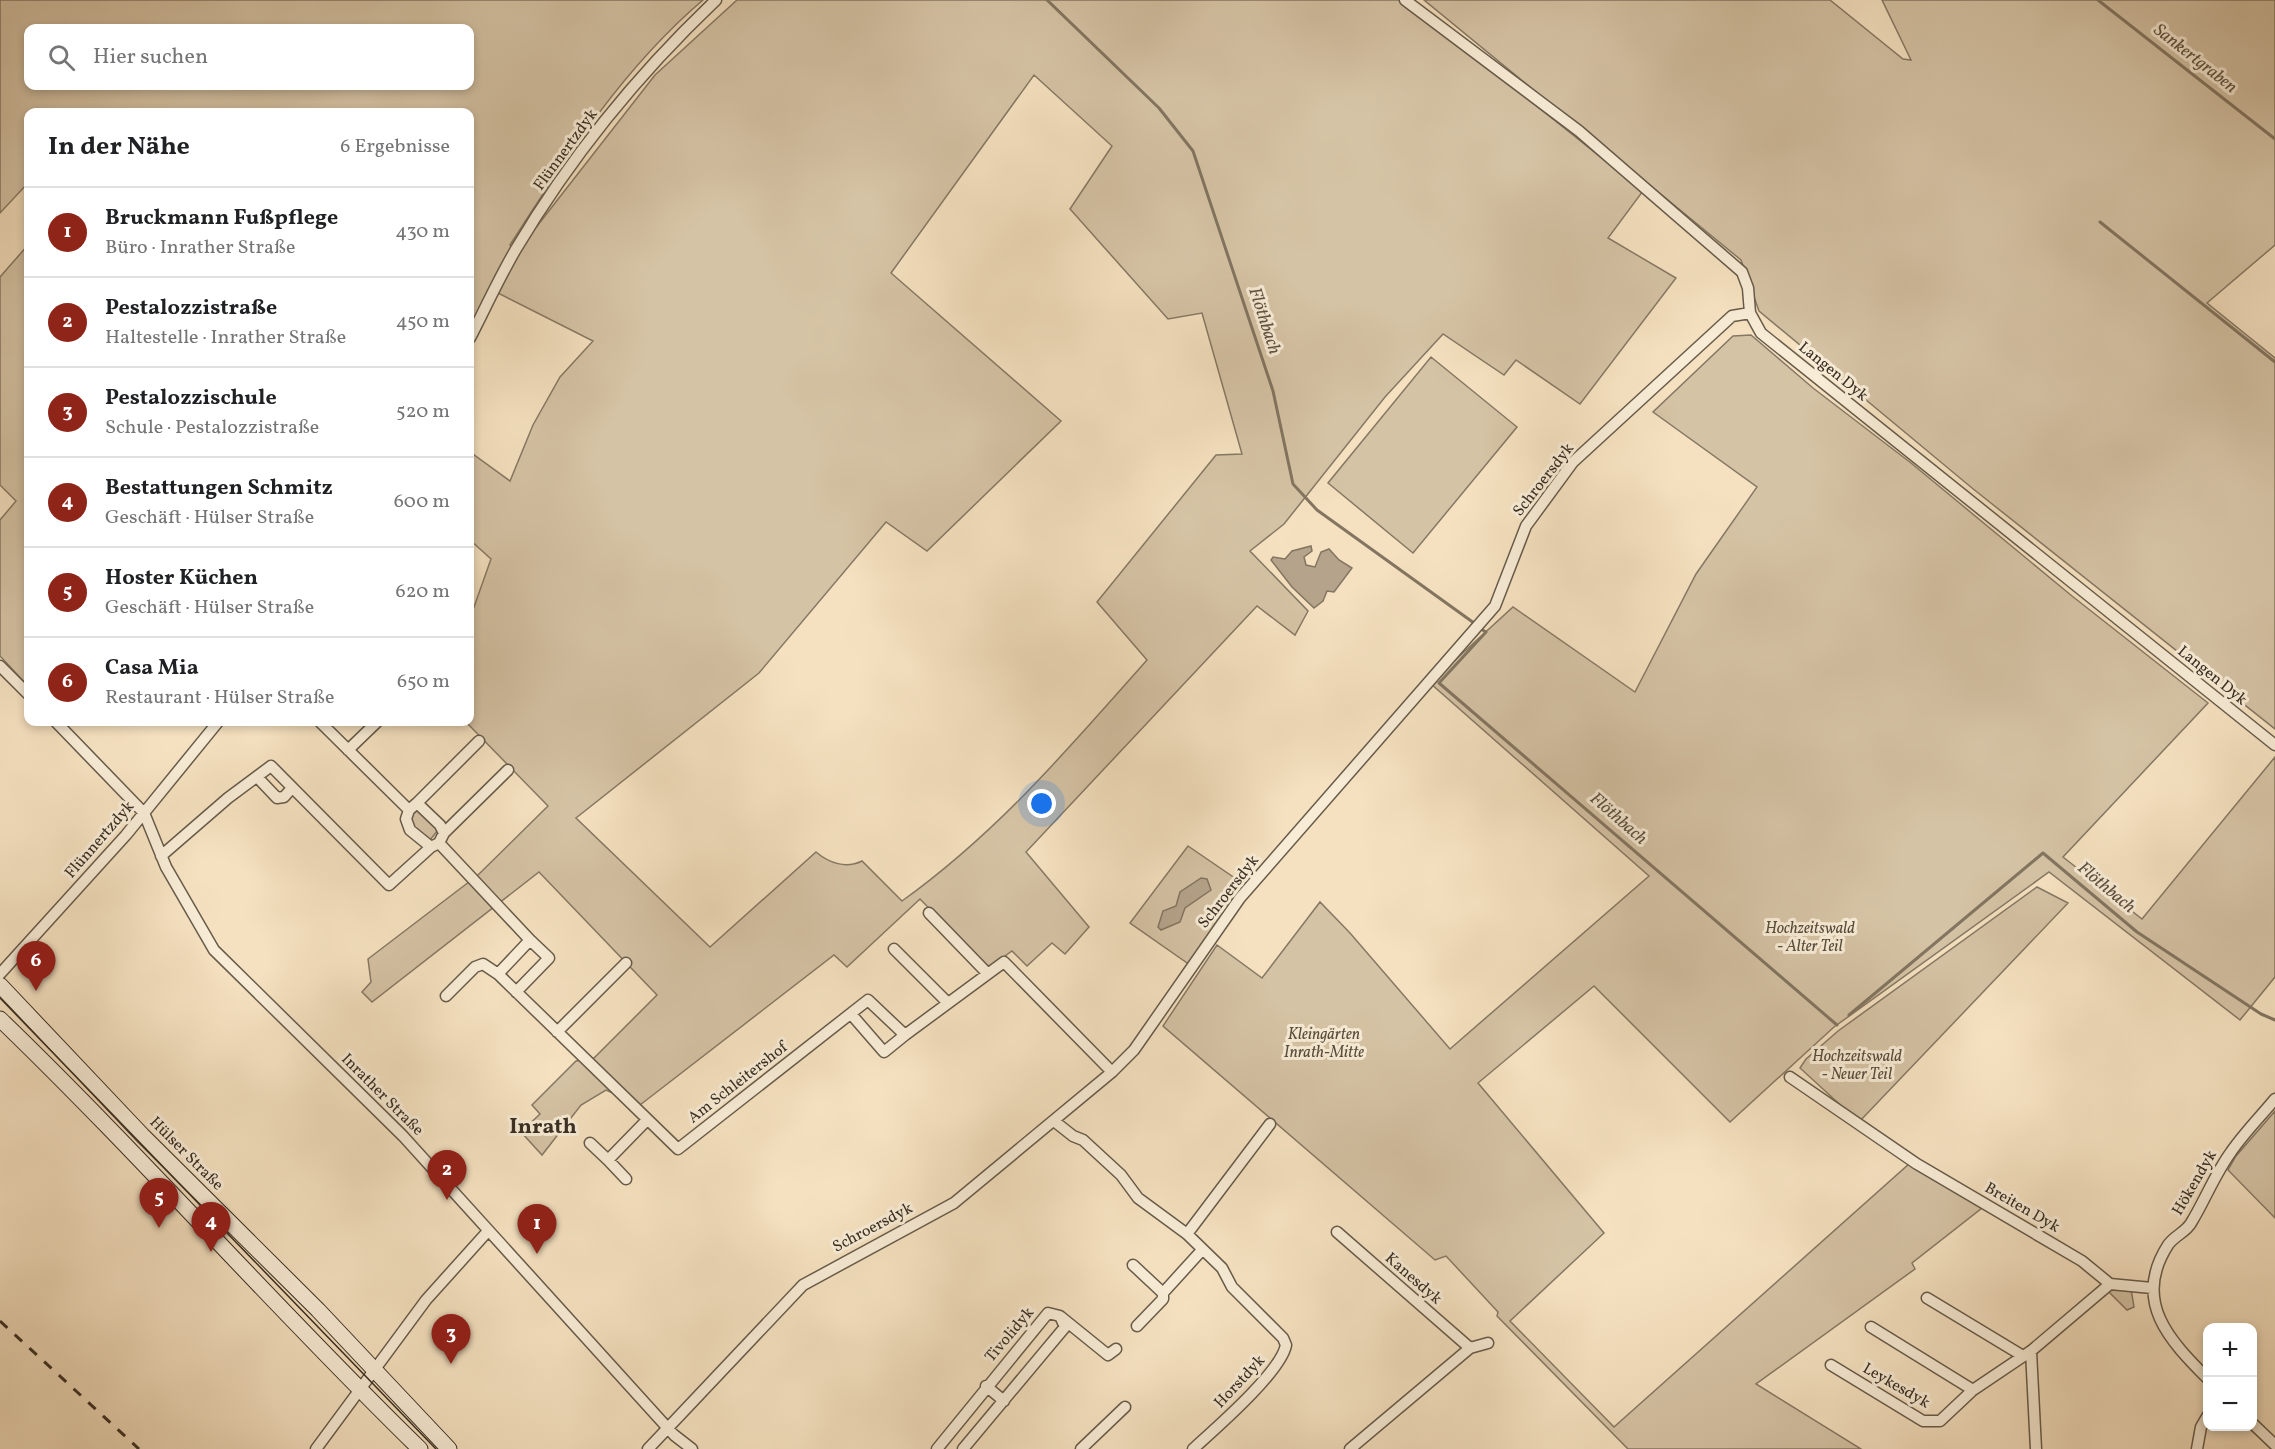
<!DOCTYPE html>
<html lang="de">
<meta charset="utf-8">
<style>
body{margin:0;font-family:Vollkorn,serif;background:#f6f6f6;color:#202124}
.controls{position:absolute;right:18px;bottom:18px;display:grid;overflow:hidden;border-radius:12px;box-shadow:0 3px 9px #0003}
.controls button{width:54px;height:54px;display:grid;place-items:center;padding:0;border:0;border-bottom:2px solid #e0e0e0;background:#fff;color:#202124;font:30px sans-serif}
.you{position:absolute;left:1042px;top:804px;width:21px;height:21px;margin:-15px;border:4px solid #fff;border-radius:50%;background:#1a73e8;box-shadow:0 0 0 9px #1a73e833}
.badge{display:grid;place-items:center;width:39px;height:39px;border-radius:50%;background:#8f2418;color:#fff;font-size:20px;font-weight:700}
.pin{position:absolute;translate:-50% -50px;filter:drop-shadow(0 2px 3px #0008)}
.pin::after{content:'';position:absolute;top:32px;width:21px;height:18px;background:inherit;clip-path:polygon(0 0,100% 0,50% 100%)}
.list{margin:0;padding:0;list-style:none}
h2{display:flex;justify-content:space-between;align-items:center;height:78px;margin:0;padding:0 24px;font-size:26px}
h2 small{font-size:20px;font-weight:400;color:#757577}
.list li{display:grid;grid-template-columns:39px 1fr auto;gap:18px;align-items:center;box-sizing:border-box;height:90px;padding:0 24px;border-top:2px solid #e0e0e0}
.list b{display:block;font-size:22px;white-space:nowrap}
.list p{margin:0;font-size:20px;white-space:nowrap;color:#757577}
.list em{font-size:20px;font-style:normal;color:#757577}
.icon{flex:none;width:33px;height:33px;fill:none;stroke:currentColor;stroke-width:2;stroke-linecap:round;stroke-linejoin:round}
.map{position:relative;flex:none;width:2275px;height:1449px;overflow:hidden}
.search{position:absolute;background:#fff;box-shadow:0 3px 9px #0003;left:24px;top:24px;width:450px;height:66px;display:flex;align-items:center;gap:15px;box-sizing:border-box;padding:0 21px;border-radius:12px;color:#757577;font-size:22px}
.panel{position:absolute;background:#fff;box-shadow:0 3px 9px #0003;left:24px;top:108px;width:450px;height:618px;border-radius:12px}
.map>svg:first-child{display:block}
</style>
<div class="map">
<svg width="2275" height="1449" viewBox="0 0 2275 1449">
<rect width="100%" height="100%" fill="#f5e1c0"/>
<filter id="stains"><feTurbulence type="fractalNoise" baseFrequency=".00333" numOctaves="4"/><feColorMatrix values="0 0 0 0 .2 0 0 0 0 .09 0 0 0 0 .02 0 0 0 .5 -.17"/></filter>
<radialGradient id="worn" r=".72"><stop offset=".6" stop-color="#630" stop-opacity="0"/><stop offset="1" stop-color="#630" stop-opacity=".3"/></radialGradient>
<path fill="#d5c3a5" stroke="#867864" stroke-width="1.5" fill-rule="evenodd" d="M 0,0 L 703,0 C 622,69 567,156 510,245 L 516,250 L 470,326 L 470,112 L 94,112 L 90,109 L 88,112 L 28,112 L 28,183 L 0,213 ZM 28,28 L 470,28 L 470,86 L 28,86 Z
M 737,0 L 1404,0 L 1643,191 L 1608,238 L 1676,278 L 1580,404 L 1516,360 L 1504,375 L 1443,334 L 1385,397 L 1284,524 L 1250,551 L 1308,611 L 1295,635 L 1257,606 L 1026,852 L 1089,927 L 1065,954 L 1052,943 L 1027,966 L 1012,951 L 988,968 L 920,899 L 847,967 L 834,955 L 640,1105 L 606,1090 L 581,1105 L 542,1155 L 521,1132 L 540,1114 L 532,1105 L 576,1061 L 594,1058 L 657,995 L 539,872 L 372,1002 L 362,992 L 371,982 L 368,959 L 478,875 L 548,806 L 466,722 L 470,722 L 470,602 L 474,607 L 491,559 L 470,540 L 470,452 L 510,481 L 533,425 L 560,377 L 593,341 L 494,291 L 516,253 L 655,75 ZM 1034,75 L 1112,146 L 1070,209 L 1168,319 L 1202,313 L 1242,454 L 1216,455 L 1097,602 L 1147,660 C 1069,748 998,832 902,901 L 862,861 C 846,869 829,863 816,852 L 710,947 L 576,818 L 759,673 L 886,522 L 927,551 L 1061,421 L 891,273 Z
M 1424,0 L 1830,0 L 1903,59 L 1911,60 L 1882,0 L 2275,0 L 2275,245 L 2207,303 L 2275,358 L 2275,729 L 1972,488 L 1759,311 L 1741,260 Z
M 28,245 L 28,686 L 0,656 L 0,520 L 16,501 L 0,485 L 0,277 Z
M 1751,335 L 1813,388 L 1911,463 L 2072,596 L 2208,703 L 2063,857 L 2142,919 L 2275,757 L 2275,977 L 2240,1020 L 2049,872 L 1834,1027 L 1730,1122 L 1594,986 L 1478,1083 L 1604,1233 L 1510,1321 L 1614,1427 L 1909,1164 L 1982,1208 L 1912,1263 L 1915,1269 L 1756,1384 L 1861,1449 L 1628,1449 L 1497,1316 L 1498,1312 L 1446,1256 L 1435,1260 L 1163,1026 L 1217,945 L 1262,978 L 1320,902 L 1350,933 L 1450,1049 L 1649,876 L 1430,683 L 1513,607 L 1635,692 L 1696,574 L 1757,487 L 1653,412 L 1733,336 Z
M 1431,357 L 1517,427 L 1413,553 L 1328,483 Z
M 416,811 L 423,812 L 438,830 L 430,840 L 412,829 L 409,816 Z
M 1188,846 L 1242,883 L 1190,965 L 1130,923 Z
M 2037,887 L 2068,903 L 1859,1122 L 1800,1068 L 1806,1059 L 1838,1031 Z
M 2275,1111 L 2275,1218 L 2228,1170 L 2236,1156 Z
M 2115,1287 L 2131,1289 L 2134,1307 L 2127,1310 L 2109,1292 Z"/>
<path fill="#b5a48b" stroke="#837561" stroke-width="1.5" d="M 1311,546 L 1312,551 L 1304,557 L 1306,565 L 1315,567 L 1321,552 L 1329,549 L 1339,560 L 1352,568 L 1334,592 L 1327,591 L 1323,601 L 1314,608 L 1292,587 L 1271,560 L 1273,557 L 1285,559 L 1292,551 Z
M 1201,878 L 1207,879 L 1211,890 L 1185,908 L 1180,922 L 1161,930 L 1158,927 L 1163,911 L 1176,906 L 1180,892 Z"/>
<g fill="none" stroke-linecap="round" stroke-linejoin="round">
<path stroke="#837561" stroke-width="3" d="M 1047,0 L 1159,108 L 1193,151 L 1273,391 L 1293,484 L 1317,510 L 1474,623
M 2098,0 L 2275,139
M 2100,222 L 2275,362
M 1481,629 L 1486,632 L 1439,683 L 1837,1025
M 1849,1015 L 2043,853 L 2137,932 L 2261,1014 L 2275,1020"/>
<defs>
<path id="street" d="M 1405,0 L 1579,131 L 1742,272 L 1748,288 L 1750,313 L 1761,333 L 2275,745
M 470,338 C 485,309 499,278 516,249 C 570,158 639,73 716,0
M 0,666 L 28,694
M 56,722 L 144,813 L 166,867 L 214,950 L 403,1136 L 674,1435 L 692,1449
M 320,722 L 409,810
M 348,750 L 377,722
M 257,777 L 277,798 L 284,797 L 292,788
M 417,803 L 440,825 L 444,833 L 439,843 L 431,847 L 410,830 L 406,819 L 409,810 Z
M 417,803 L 479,741
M 444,833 L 508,770
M 439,843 L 530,940 L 498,974 L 483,964 L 475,967 L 446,996
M 161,856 L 228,798 L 271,766 L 389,885 L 431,847
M 929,913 L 987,973
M 894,949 L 948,1003
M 0,974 L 126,835 L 218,722
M 498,974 L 678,1149 L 868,1000 L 905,1035 L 884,1052 L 851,1014
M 516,992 L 549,958 L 530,940
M 557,1032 L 626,963
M 905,1035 L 1004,962 L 1112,1072
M 1790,1077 L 1917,1164 L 2082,1261 L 2110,1284 L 2152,1288
M 1054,1121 L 1073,1136 L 1083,1140 L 1121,1175 L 1138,1198 L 1187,1234 L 1222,1268 L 1232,1287 L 1283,1338 L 1286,1345 C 1281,1372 1215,1429 1193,1449
M 590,1143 L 608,1160 L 647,1120
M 608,1160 L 626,1179
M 1337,1232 L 1470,1348
M 1187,1234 L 1270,1124
M 1133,1265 L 1163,1293 L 1202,1250
M 1927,1298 L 2023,1356
M 1061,1317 L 1108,1355 L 1116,1349
M 1137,1326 L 1163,1299 L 1163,1293
M 1871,1327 L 1973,1390
M 2031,1351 L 2036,1449
M 1831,1365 L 1923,1421 L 1940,1421 L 1973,1390 L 2031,1351 L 2110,1284
M 2208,1379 C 2169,1340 2132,1301 2168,1245 C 2174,1236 2186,1232 2191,1223 C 2205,1200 2215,1174 2231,1152 C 2244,1133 2261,1116 2275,1099
M 986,1386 L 1004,1401
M 2252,1423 L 2275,1445
M 316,1449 L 426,1300 L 488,1231
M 648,1449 L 803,1285 L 954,1203 L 1112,1072 L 1134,1050 L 1240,898 L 1495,606 L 1526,526 L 1573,462 L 1732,316 L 1750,313
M 937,1449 L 1048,1313 L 1060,1316 L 1065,1327 L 963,1449
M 1081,1449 L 1125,1407
M 1350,1449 L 1470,1348 L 1488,1343
M 2197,1449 L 2201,1427 L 2208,1415"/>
<path id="secondary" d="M 0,985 L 142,1135 L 318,1310 L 449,1449
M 0,1019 C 144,1158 276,1309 420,1449"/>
</defs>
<use href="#street" stroke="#675b4a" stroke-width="13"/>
<use href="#secondary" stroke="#382e23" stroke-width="17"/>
<use href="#street" stroke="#f8ecd6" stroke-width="10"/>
<use href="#secondary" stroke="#f8ecd6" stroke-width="15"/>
<path stroke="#382e23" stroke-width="1.5" d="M 0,998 L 436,1449"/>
<path stroke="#382e23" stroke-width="3" stroke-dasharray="10 10" stroke-linecap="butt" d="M 0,1321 L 139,1449"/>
</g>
<g text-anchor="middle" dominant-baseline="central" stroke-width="6" stroke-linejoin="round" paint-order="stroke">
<g font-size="16" fill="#382e23" stroke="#f8ecd6">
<text transform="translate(566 150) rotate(-54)">Flünnertzdyk</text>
<text transform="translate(1833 372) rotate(39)">Langen Dyk</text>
<text transform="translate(1544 480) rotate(-52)">Schroersdyk</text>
<text transform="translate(2212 676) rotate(39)">Langen Dyk</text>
<text transform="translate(100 840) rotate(-49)">Flünnertzdyk</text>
<text transform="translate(1229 892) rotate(-52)">Schroersdyk</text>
<text transform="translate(738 1083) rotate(-38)">Am Schleitershof</text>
<text transform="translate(382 1095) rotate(45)">Inrather Straße</text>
<text transform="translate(186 1154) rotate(45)">Hülser Straße</text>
<text transform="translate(2195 1183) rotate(-60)">Hökendyk</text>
<text transform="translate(2022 1208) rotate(30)">Breiten Dyk</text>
<text transform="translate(873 1228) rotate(-28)">Schroersdyk</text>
<text transform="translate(1413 1279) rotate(41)">Kanesdyk</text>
<text transform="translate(1010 1335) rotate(-50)">Tivolidyk</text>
<text transform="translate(1240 1382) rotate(-47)">Horstdyk</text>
<text transform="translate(1896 1386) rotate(30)">Leykesdyk</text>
</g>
<g font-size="16" font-style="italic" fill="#574c3d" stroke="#f8ecd6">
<text x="1810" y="929">Hochzeitswald<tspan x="1810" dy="18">- Alter Teil</tspan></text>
<text x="1324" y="1035">Kleingärten<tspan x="1324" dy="18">Inrath-Mitte</tspan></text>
<text x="1857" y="1057">Hochzeitswald<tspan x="1857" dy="18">- Neuer Teil</tspan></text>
</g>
<g font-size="18" font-style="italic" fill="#5e5142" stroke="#f8ecd6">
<text transform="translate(2195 59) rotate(38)">Sankertgraben</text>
<text transform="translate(1264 321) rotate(72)">Flöthbach</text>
<text transform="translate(1618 819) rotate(41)">Flöthbach</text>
<text transform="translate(2106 888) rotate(40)">Flöthbach</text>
</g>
<g font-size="22" font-weight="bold" fill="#382e23" stroke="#f8ecd6">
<text x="543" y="1127">Inrath</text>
</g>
</g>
<rect width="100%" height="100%" filter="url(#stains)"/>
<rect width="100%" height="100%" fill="url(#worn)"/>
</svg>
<div class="controls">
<button>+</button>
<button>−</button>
</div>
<div class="you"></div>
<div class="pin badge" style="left:537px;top:1254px">1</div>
<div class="pin badge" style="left:447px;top:1200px">2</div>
<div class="pin badge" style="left:451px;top:1364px">3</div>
<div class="pin badge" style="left:211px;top:1252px">4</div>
<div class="pin badge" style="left:159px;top:1228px">5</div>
<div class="pin badge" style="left:36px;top:991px">6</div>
<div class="search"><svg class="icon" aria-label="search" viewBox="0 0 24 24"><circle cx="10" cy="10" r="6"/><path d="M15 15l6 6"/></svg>Hier suchen</div>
<section class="panel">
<h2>In der Nähe<small>6 Ergebnisse</small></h2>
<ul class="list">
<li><span class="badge">1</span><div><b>Bruckmann Fußpflege</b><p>Büro · Inrather Straße</p></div><em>430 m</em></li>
<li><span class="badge">2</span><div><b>Pestalozzistraße</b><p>Haltestelle · Inrather Straße</p></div><em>450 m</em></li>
<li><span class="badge">3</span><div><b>Pestalozzischule</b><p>Schule · Pestalozzistraße</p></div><em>520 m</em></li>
<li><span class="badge">4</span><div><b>Bestattungen Schmitz</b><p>Geschäft · Hülser Straße</p></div><em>600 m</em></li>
<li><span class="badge">5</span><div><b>Hoster Küchen</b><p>Geschäft · Hülser Straße</p></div><em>620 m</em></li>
<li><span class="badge">6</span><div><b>Casa Mia</b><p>Restaurant · Hülser Straße</p></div><em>650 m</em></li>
</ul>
</section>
</div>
